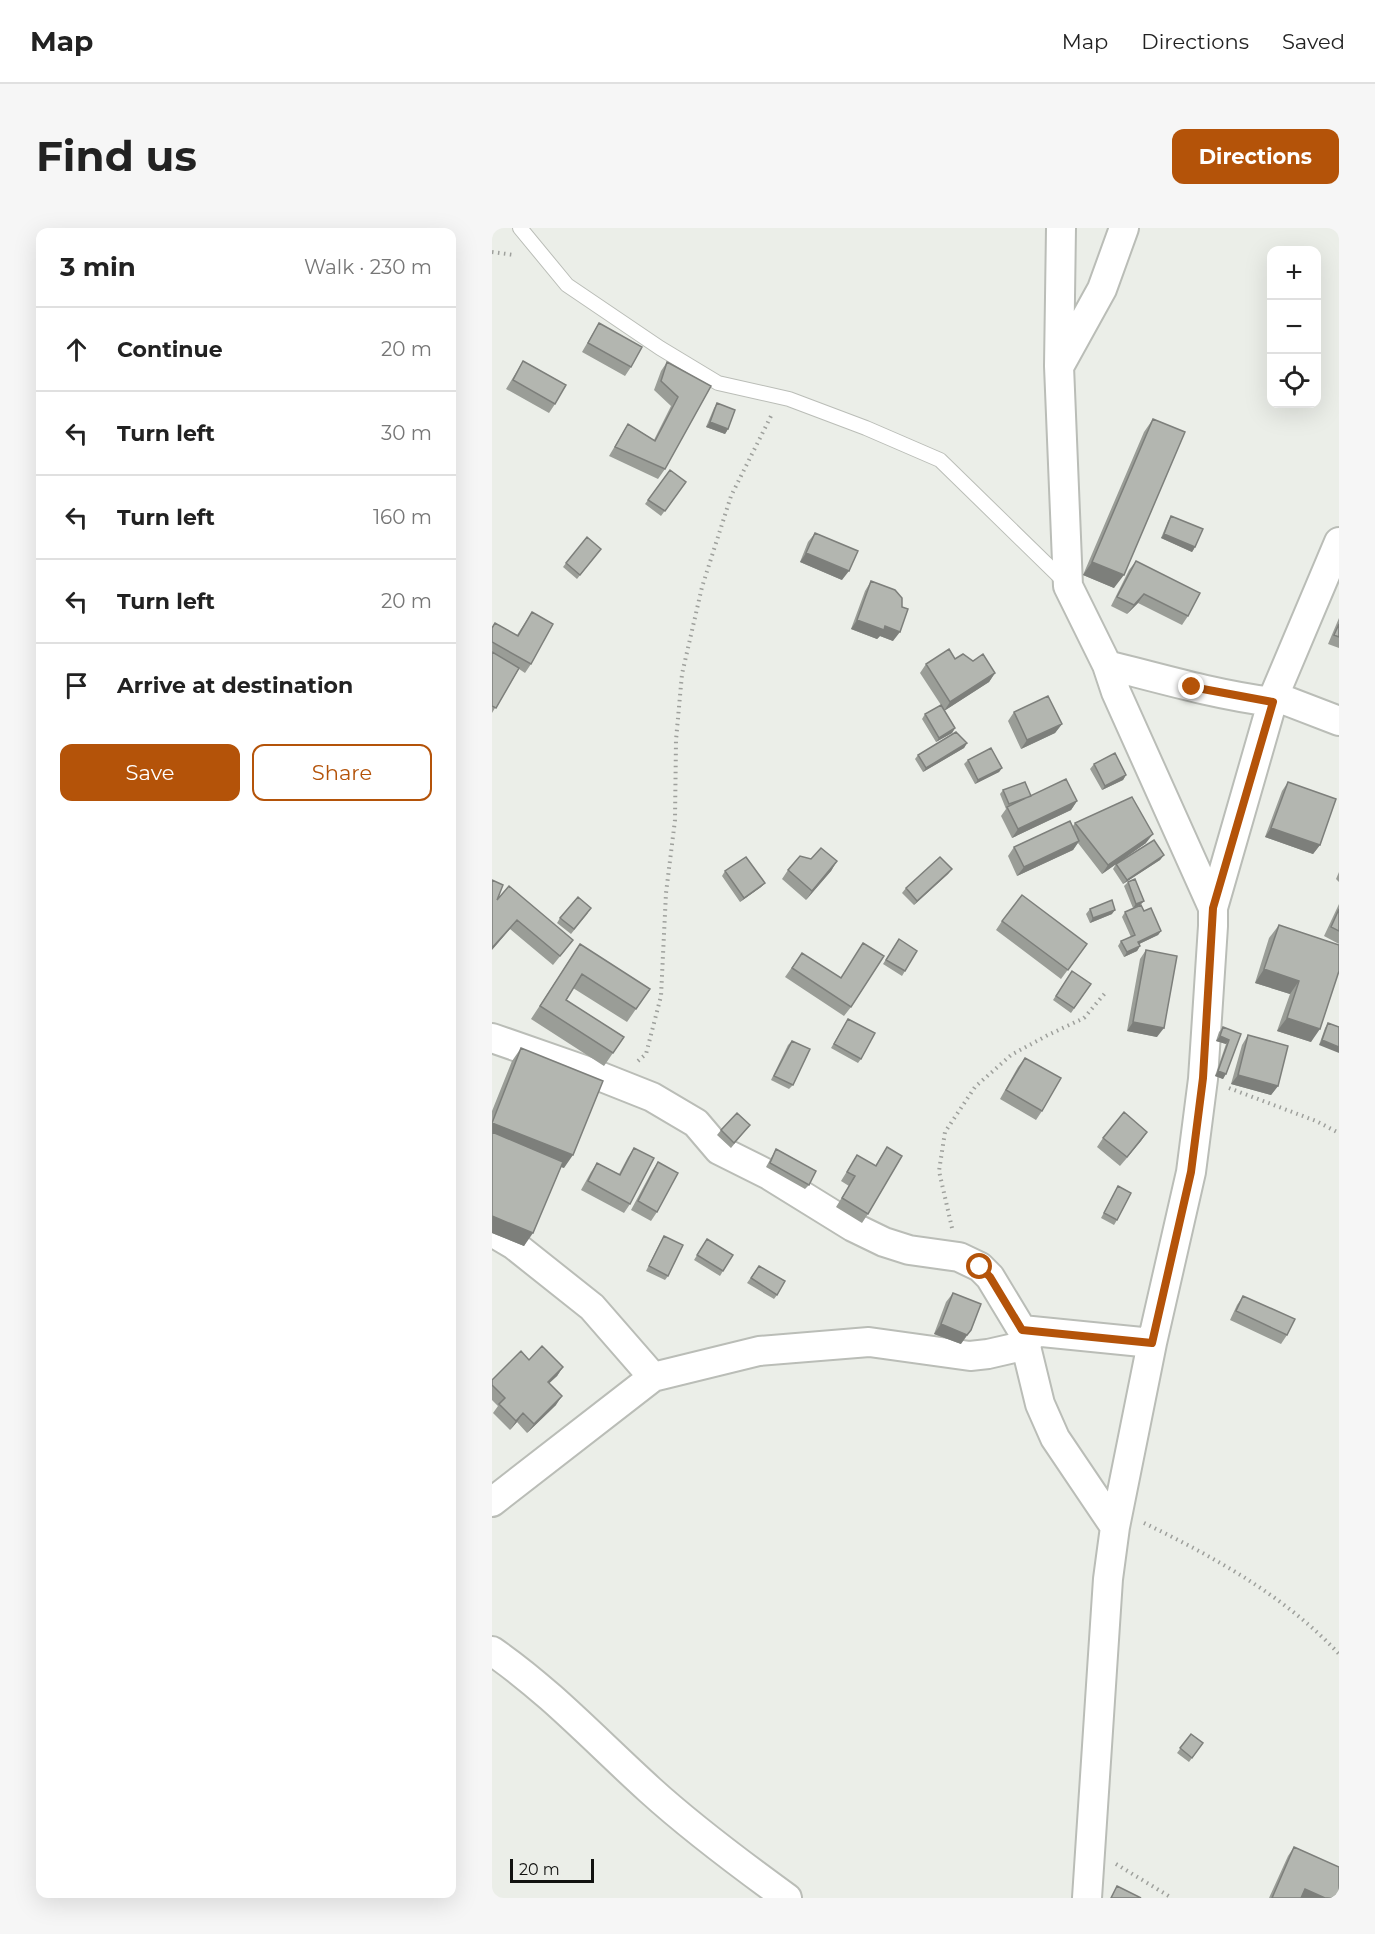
<!DOCTYPE html>
<meta charset="utf-8">
<style>
body{margin:0;font-family:Montserrat,sans-serif;background:#f6f6f6;color:#222}
.controls{position:absolute;right:18px;top:18px;display:grid;overflow:hidden;border-radius:12px;box-shadow:0 6px 24px #0002}
.controls button{width:54px;height:54px;display:grid;place-items:center;padding:0;border:0;border-bottom:2px solid #e0e0e0;background:#fff;color:#222;font:30px sans-serif}
.scale{position:absolute;left:18px;bottom:15px;width:84px;box-sizing:border-box;padding-left:6px;border:3px solid #111210;border-top:0;font-size:16px;line-height:21px;white-space:nowrap;color:#111210;-webkit-text-stroke:4px #ebeee8;paint-order:stroke}
.stop{position:absolute;width:18px;height:18px;margin:-14px;border:4px solid #b45309;border-radius:50%;background:#fff}
.stop.end{background:#b45309;border-color:#fff;box-shadow:0 2px 6px #0008}
.list{margin:0;padding:0;list-style:none}
h2{display:flex;justify-content:space-between;align-items:center;height:78px;margin:0;padding:0 24px;font-size:26px}
h2 small{font-size:20px;font-weight:400;color:#767676}
.list li{display:grid;grid-template-columns:39px 1fr auto;gap:18px;align-items:center;box-sizing:border-box;height:84px;padding:0 24px;border-top:2px solid #e0e0e0}
.list b{display:block;font-size:22px;white-space:nowrap}
.list em{font-size:20px;font-style:normal;color:#767676}
.actions{display:flex;gap:12px;padding:18px 24px}
.actions a{flex:1;padding:14px 0;border:2px solid #b45309;border-radius:12px;text-align:center;font-size:21px;color:#b45309}
.actions .main{background:#b45309;color:#fff}
.icon{flex:none;width:33px;height:33px;fill:none;stroke:currentColor;stroke-width:2;stroke-linecap:round;stroke-linejoin:round}
.map{position:relative;flex:none;width:847px;height:1670px;overflow:hidden;border-radius:12px}
header{display:flex;align-items:center;gap:36px;box-sizing:border-box;height:84px;padding:0 30px;background:#fff;border-bottom:2px solid #e0e0e0}
header strong{font-size:28px}
nav{display:flex;gap:33px;margin-inline-start:auto;font-size:21px}
.intro{display:flex;align-items:center;justify-content:space-between;box-sizing:border-box;height:144px;padding:0 36px}
h1{margin:0;font-size:42px}
.button{padding:15px 27px;border-radius:12px;background:#b45309;color:#fff;font-size:21px;font-weight:700}
main{display:flex;gap:36px;padding:0 36px}
aside{flex:1;background:#fff;border-radius:12px;box-shadow:0 6px 24px #0002}
.map>svg:first-child{display:block}
</style>
<header>
<strong>Map</strong>
<nav><a>Map</a><a>Directions</a><a>Saved</a></nav>
</header>
<div class="intro"><h1>Find us</h1><a class="button">Directions</a></div>
<main>
<aside>
<h2>3 min<small>Walk · 230 m</small></h2>
<ul class="list">
<li><svg class="icon" aria-label="ahead" viewBox="0 0 24 24"><path d="M12 20V5M6 11l6-6 6 6"/></svg><div><b>Continue</b></div><em>20 m</em></li>
<li><svg class="icon" aria-label="left" viewBox="0 0 24 24"><path d="M17 20v-9H6M10 6l-5 5 5 5"/></svg><div><b>Turn left</b></div><em>30 m</em></li>
<li><svg class="icon" aria-label="left" viewBox="0 0 24 24"><path d="M17 20v-9H6M10 6l-5 5 5 5"/></svg><div><b>Turn left</b></div><em>160 m</em></li>
<li><svg class="icon" aria-label="left" viewBox="0 0 24 24"><path d="M17 20v-9H6M10 6l-5 5 5 5"/></svg><div><b>Turn left</b></div><em>20 m</em></li>
<li><svg class="icon" aria-label="arrive" viewBox="0 0 24 24"><path d="M6 21V4h12l-3 4 3 4H6"/></svg><div><b>Arrive at destination</b></div></li>
</ul>
<div class="actions"><a class="main">Save</a><a>Share</a></div>
</aside>
<div class="map">
<svg width="847" height="1670" viewBox="0 0 847 1670">
<rect width="100%" height="100%" fill="#ebeee8"/>
<g fill="none" stroke-linecap="round" stroke-linejoin="round">
<defs>
<path id="service" d="M 28,0 L 75,57 L 168,120 L 226,155 L 297,171 L 374,200 L 448,232 L 573,354"/>
<path id="minor" d="M 569,0 L 567,138 L 576,358 L 615,437 L 624,464 L 721,680 L 721,698 L 711,851 L 699,944 L 660,1115 L 623,1299 L 616,1351 L 595,1670
M 568,137 L 610,61 L 632,0
M 615,437 C 670,451 725,467 781,474
M 782,468 L 847,493
M 721,680 L 782,468 L 847,314
M 0,810 L 92,842 L 160,869 L 204,895 L 227,922 L 277,947 L 361,999 L 392,1014 L 417,1022 L 467,1029 L 488,1039 L 498,1049 L 530,1102 L 548,1176 L 563,1210 L 623,1299
M 0,1004 L 22,1017 L 100,1079 L 161,1149
M 530,1102 L 660,1115
M 0,1274 L 161,1149 L 267,1123 L 377,1114 L 478,1128 L 496,1126 L 535,1117
M 0,1423 C 58,1463 106,1515 158,1562 C 201,1601 248,1636 295,1670"/>
</defs>
<use href="#service" stroke="#babdb7" stroke-width="16"/>
<use href="#minor" stroke="#babdb7" stroke-width="32"/>
<path stroke="#9ea09c" stroke-width="4" stroke-dasharray="1.5 4.5" stroke-linecap="butt" d="M 0,24 L 22,27
M 146,833 L 154,826 L 169,768 L 174,665 L 183,592 L 184,512 L 190,446 L 210,359 L 239,268 L 279,188
M 737,860 L 824,893 L 847,905
M 460,1000 L 447,943 L 453,904 L 483,859 L 519,827 L 556,807 L 592,790 L 614,764
M 652,1295 C 722,1329 793,1368 847,1426
M 624,1636 L 680,1670"/>
<use href="#service" stroke="#fff" stroke-width="14"/>
<use href="#minor" stroke="#fff" stroke-width="28"/>
</g>
<path fill="#9a9d97" d="M 107,95 L 139,139 L 133,148 L 90,124 L 101,105 Z
M 31,133 L 63,176 L 57,185 L 14,161 Z
M 175,134 L 219,158 L 173,241 L 166,251 L 117,228 L 136,196 L 162,212 L 179,178 L 162,162 L 169,143 Z
M 225,175 L 236,201 L 233,206 L 214,199 L 222,180 Z
M 661,191 L 622,360 L 591,347 L 652,204 Z
M 178,242 L 194,254 L 169,288 L 153,276 Z
M 679,288 L 703,319 L 700,324 L 669,310 L 676,293 Z
M 323,305 L 350,352 L 308,334 L 316,314 Z
M 109,321 L 85,351 L 71,339 L 74,335 Z
M 644,333 L 696,388 L 690,397 L 646,375 L 635,386 L 619,378 L 637,342 Z
M 379,353 L 401,413 L 388,408 L 385,411 L 359,401 L 373,363 Z
M 40,384 L 39,436 L 33,445 L 27,441 L 0,485 L 0,399 L 3,395 L 25,407 Z
M 847,390 L 847,420 L 836,416 Z
M 463,431 L 481,433 L 503,445 L 497,454 L 452,483 L 463,500 L 460,505 L 444,514 L 430,491 L 433,486 L 449,477 L 428,445 L 434,436 Z
M 522,484 L 570,496 L 563,505 L 529,521 L 516,493 Z
M 475,515 L 472,520 L 431,544 L 423,531 L 426,527 Z
M 476,532 L 510,540 L 507,544 L 483,556 L 472,536 Z
M 602,536 L 634,547 L 631,552 L 610,562 L 598,541 Z
M 796,554 L 828,617 L 821,626 L 773,609 L 790,563 Z
M 511,562 L 539,567 L 585,573 L 579,582 L 520,610 L 509,588 L 514,581 L 508,566 Z
M 583,595 L 654,615 L 610,646 L 586,615 L 581,622 L 525,648 L 516,628 L 522,619 L 581,598 Z
M 672,627 L 668,632 L 631,656 L 621,641 L 624,636 Z
M 319,631 L 345,633 L 339,643 L 314,672 L 290,651 L 296,642 Z
M 460,641 L 456,646 L 422,677 L 410,665 L 414,660 Z
M 233,643 L 269,659 L 248,674 L 230,648 Z
M 847,644 L 847,654 L 844,651 Z
M 636,654 L 652,673 L 648,677 L 641,680 L 632,658 Z
M 5,672 L 74,721 L 61,737 L 18,701 Z
M 847,676 L 847,716 L 832,708 Z
M 598,681 L 620,686 L 598,695 L 594,686 Z
M 652,683 L 669,703 L 666,707 L 647,716 L 648,718 L 645,723 L 632,729 L 626,718 L 629,713 L 639,709 L 630,689 L 633,684 Z
M 96,685 L 79,706 L 65,695 L 68,690 Z
M 510,693 L 595,716 L 569,751 L 504,702 Z
M 787,697 L 847,717 L 819,814 L 785,803 L 798,766 L 763,755 L 777,710 Z
M 407,711 L 413,743 L 410,748 L 391,736 Z
M 88,716 L 144,781 L 135,794 L 81,760 L 74,772 L 132,809 L 112,838 L 39,791 Z
M 654,722 L 665,809 L 635,803 L 648,731 Z
M 310,725 L 359,779 L 352,788 L 293,749 Z
M 580,743 L 599,756 L 579,785 L 561,772 Z
M 356,791 L 369,831 L 366,835 L 339,820 Z
M 836,795 L 847,799 L 827,817 L 833,800 Z
M 731,799 L 749,806 L 731,851 L 723,848 L 734,816 L 724,813 L 727,804 Z
M 756,807 L 786,858 L 779,867 L 739,856 L 750,817 Z
M 300,813 L 301,857 L 297,861 L 279,852 L 296,817 Z
M 29,820 L 72,940 L 69,939 L 32,1018 L 0,1005 L 0,883 L 20,833 Z
M 533,830 L 550,883 L 544,892 L 508,871 L 526,839 Z
M 258,897 L 239,920 L 225,907 L 229,902 Z
M 655,904 L 628,938 L 605,919 L 611,910 Z
M 395,919 L 376,986 L 370,995 L 344,979 L 357,958 L 349,953 L 365,927 L 383,938 Z
M 142,920 L 138,976 L 132,985 L 89,962 L 99,944 L 105,935 L 127,946 L 136,929 Z
M 284,921 L 317,957 L 313,961 L 274,939 Z
M 166,934 L 165,984 L 159,993 L 139,982 L 160,943 Z
M 626,958 L 625,992 L 622,997 L 609,990 Z
M 172,1008 L 176,1048 L 173,1052 L 154,1043 L 169,1013 Z
M 215,1011 L 231,1043 L 228,1048 L 202,1032 Z
M 267,1038 L 285,1067 L 282,1071 L 255,1055 Z
M 461,1065 L 469,1116 L 442,1106 L 454,1074 Z
M 751,1068 L 795,1107 L 789,1116 L 738,1092 L 745,1077 Z
M 37,1132 L 71,1139 L 65,1148 L 57,1155 L 64,1177 L 35,1205 L 25,1194 L 18,1202 L 1,1185 L 6,1178 L 0,1172 L 0,1152 Z
M 699,1506 L 711,1515 L 697,1534 L 685,1525 Z
M 802,1619 L 847,1670 L 777,1670 L 796,1628 Z"/>
<path fill="#7d7f7b" d="M 218,194 L 236,201 L 233,206 L 214,199 Z
M 672,306 L 703,319 L 700,324 L 669,310 Z
M 314,325 L 357,343 L 350,352 L 308,334 Z
M 600,334 L 632,347 L 622,360 L 591,347 Z
M 652,366 L 646,375 L 635,386 L 642,377 Z
M 365,392 L 393,398 L 408,404 L 401,413 L 388,408 L 385,411 L 359,401 Z
M 503,445 L 497,454 L 452,483 L 458,474 Z
M 570,496 L 563,505 L 529,521 L 535,512 Z
M 463,500 L 460,505 L 444,514 L 447,510 Z
M 475,515 L 472,520 L 431,544 L 434,540 Z
M 510,540 L 507,544 L 483,556 L 486,552 Z
M 634,547 L 631,552 L 610,562 L 613,558 Z
M 585,573 L 579,582 L 520,610 L 526,601 Z
M 779,600 L 828,617 L 821,626 L 773,609 Z
M 661,606 L 654,615 L 610,646 L 616,637 Z
M 587,613 L 581,622 L 525,648 L 532,639 Z
M 672,627 L 668,632 L 631,656 L 635,652 Z
M 345,633 L 339,643 L 314,672 L 320,663 Z
M 460,641 L 456,646 L 422,677 L 425,673 Z
M 273,655 L 269,659 L 248,674 L 252,670 Z
M 652,673 L 648,677 L 641,680 L 644,676 Z
M 623,682 L 620,686 L 598,695 L 601,690 Z
M 25,692 L 18,701 L 0,722 L 0,720 Z
M 669,703 L 666,707 L 643,718 L 646,714 Z
M 648,718 L 645,723 L 632,729 L 635,724 Z
M 772,741 L 807,753 L 798,766 L 763,755 Z
M 795,790 L 828,801 L 819,814 L 785,803 Z
M 641,794 L 672,800 L 665,809 L 635,803 Z
M 728,808 L 737,812 L 734,816 L 724,813 Z
M 830,812 L 847,819 L 847,825 L 827,817 Z
M 726,843 L 734,846 L 731,851 L 723,848 Z
M 746,847 L 786,858 L 779,867 L 739,856 Z
M 0,895 L 81,927 L 72,940 L 0,911 Z
M 655,904 L 649,913 L 628,938 L 635,929 Z
M 0,988 L 41,1005 L 32,1018 L 0,1005 Z
M 449,1096 L 479,1102 L 469,1116 L 442,1106 Z
M 71,1139 L 65,1148 L 49,1163 L 56,1154 Z
M 70,1168 L 64,1177 L 35,1205 L 42,1196 Z
M 31,1185 L 25,1194 L 18,1202 L 24,1193 Z
M 813,1661 L 833,1670 L 807,1670 Z"/>
<path fill="#b3b6b0" stroke="#7d7f7b" stroke-width="1.5" d="M 107,95 L 150,119 L 139,139 L 96,115 Z
M 31,133 L 74,157 L 63,176 L 21,152 Z
M 175,134 L 219,158 L 173,241 L 123,219 L 136,196 L 163,213 L 186,169 L 169,153 Z
M 225,175 L 243,182 L 236,201 L 218,194 Z
M 661,191 L 693,204 L 632,347 L 600,334 Z
M 178,242 L 194,254 L 173,283 L 156,272 Z
M 679,288 L 711,301 L 703,319 L 672,306 Z
M 323,305 L 366,323 L 357,343 L 314,325 Z
M 95,309 L 109,321 L 88,347 L 74,335 Z
M 644,333 L 708,365 L 696,388 L 652,366 L 642,377 L 625,369 Z
M 379,353 L 403,362 L 410,370 L 410,379 L 416,381 L 408,404 L 393,398 L 392,402 L 365,392 Z
M 40,384 L 61,396 L 39,436 L 0,414 L 0,400 L 3,395 L 26,408 Z
M 847,396 L 847,409 L 842,407 Z
M 457,421 L 463,431 L 471,426 L 481,433 L 491,426 L 503,445 L 458,474 L 434,436 Z
M 0,424 L 27,440 L 4,480 L 0,478 Z
M 556,468 L 570,496 L 535,512 L 522,484 Z
M 449,477 L 463,500 L 447,510 L 433,486 Z
M 464,504 L 475,515 L 434,540 L 426,527 Z
M 499,520 L 510,540 L 486,552 L 476,532 Z
M 623,525 L 634,547 L 613,558 L 602,536 Z
M 574,551 L 585,573 L 526,601 L 515,579 Z
M 533,554 L 539,568 L 517,576 L 511,562 Z
M 796,554 L 844,571 L 828,617 L 779,600 Z
M 640,569 L 661,606 L 616,637 L 583,595 Z
M 578,593 L 587,613 L 532,639 L 522,619 Z
M 662,612 L 672,627 L 635,652 L 624,636 Z
M 329,620 L 345,633 L 320,663 L 296,642 L 308,628 L 319,631 Z
M 254,629 L 273,655 L 252,670 L 233,643 Z
M 448,629 L 460,641 L 425,673 L 414,660 Z
M 643,651 L 652,673 L 644,676 L 636,654 Z
M 0,652 L 11,657 L 5,672 L 17,658 L 81,712 L 68,728 L 25,692 L 0,720 Z
M 530,667 L 595,716 L 576,742 L 510,693 Z
M 86,669 L 99,680 L 82,701 L 68,690 Z
M 620,672 L 623,682 L 601,690 L 598,681 Z
M 649,677 L 652,683 L 659,680 L 669,703 L 646,714 L 648,718 L 635,724 L 629,713 L 643,707 L 633,684 Z
M 847,681 L 847,703 L 839,699 Z
M 787,697 L 847,717 L 847,743 L 828,801 L 795,790 L 807,753 L 772,741 Z
M 407,711 L 425,723 L 413,743 L 394,732 Z
M 371,715 L 392,728 L 359,779 L 300,740 L 310,725 L 349,750 Z
M 88,716 L 158,761 L 144,781 L 90,746 L 74,772 L 132,809 L 121,825 L 48,778 Z
M 654,722 L 685,728 L 672,800 L 641,794 Z
M 580,743 L 599,756 L 582,780 L 564,768 Z
M 356,791 L 383,805 L 369,831 L 342,816 Z
M 836,795 L 847,799 L 847,819 L 830,812 Z
M 731,799 L 749,806 L 734,846 L 726,843 L 737,812 L 728,808 Z
M 756,807 L 796,818 L 786,858 L 746,847 Z
M 300,813 L 318,821 L 301,857 L 282,848 Z
M 29,820 L 111,853 L 81,927 L 0,895 Z
M 533,830 L 569,850 L 550,883 L 514,862 Z
M 632,884 L 655,904 L 635,929 L 611,910 Z
M 245,885 L 258,897 L 242,915 L 229,902 Z
M 0,904 L 71,934 L 41,1005 L 0,988 Z
M 395,919 L 410,928 L 376,986 L 350,970 L 363,948 L 355,944 L 365,927 L 384,938 Z
M 142,920 L 162,930 L 138,976 L 96,953 L 105,935 L 128,947 Z
M 284,921 L 324,943 L 317,957 L 278,935 Z
M 166,934 L 186,945 L 165,984 L 146,973 Z
M 626,958 L 639,965 L 625,992 L 612,985 Z
M 172,1008 L 191,1017 L 176,1048 L 157,1038 Z
M 215,1011 L 241,1027 L 231,1043 L 205,1027 Z
M 267,1038 L 293,1053 L 285,1067 L 259,1050 Z
M 461,1065 L 489,1076 L 479,1102 L 475,1107 L 449,1096 Z
M 751,1068 L 803,1091 L 795,1107 L 744,1083 Z
M 50,1118 L 71,1139 L 56,1154 L 70,1168 L 42,1196 L 31,1185 L 24,1193 L 7,1176 L 13,1170 L 0,1157 L 0,1152 L 29,1123 L 37,1132 Z
M 699,1506 L 711,1515 L 700,1530 L 688,1520 Z
M 802,1619 L 847,1639 L 847,1670 L 833,1670 L 813,1661 L 809,1670 L 780,1670 Z
M 625,1658 L 649,1670 L 619,1670 Z"/>
<g fill="none" stroke-linecap="round" stroke-linejoin="round">
<path stroke="#b45309" stroke-width="8" d="M 488,1039 L 498,1049 L 530,1102 L 660,1115 L 699,944 L 711,850 L 721,680 L 781,474 L 700,459"/>
</g>
</svg>
<div class="controls">
<button>+</button>
<button>−</button>
<button><svg class="icon" aria-label="locate" viewBox="0 0 24 24"><circle cx="12" cy="12" r="6"/><path d="M12 2v4M12 18v4M2 12h4M18 12h4"/></svg></button>
</div>
<div class="scale">20 m</div>
<div class="stop" style="left:488px;top:1039px"></div>
<div class="stop end" style="left:700px;top:459px"></div>
</div>
</main>
